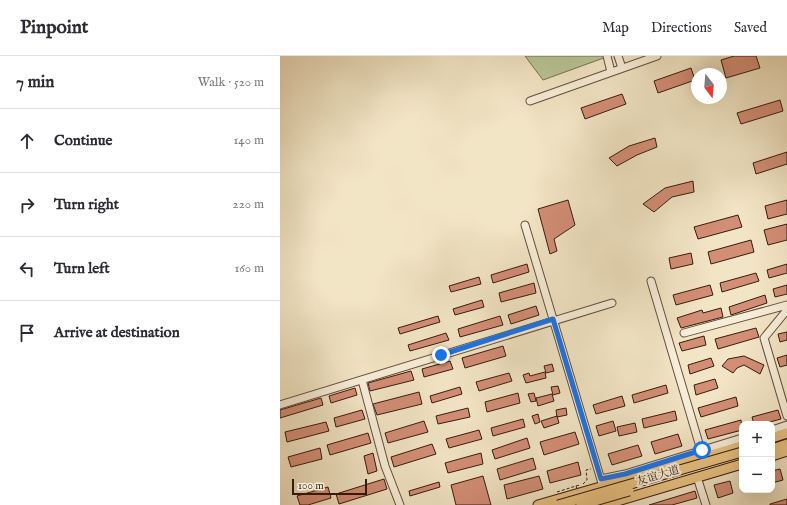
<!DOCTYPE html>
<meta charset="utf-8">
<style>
body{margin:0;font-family:"IM FELL English","Noto Serif SC",serif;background:#f7f7f7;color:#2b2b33}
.controls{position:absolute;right:12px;bottom:12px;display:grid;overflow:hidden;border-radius:8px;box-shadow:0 4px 16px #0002}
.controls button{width:36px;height:36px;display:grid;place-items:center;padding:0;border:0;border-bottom:1px solid #e1e1e2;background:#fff;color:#2b2b33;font:20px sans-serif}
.compass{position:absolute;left:411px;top:12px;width:36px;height:36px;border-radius:50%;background:#fff;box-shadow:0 4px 16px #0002;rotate:164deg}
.scale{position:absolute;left:12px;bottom:10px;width:75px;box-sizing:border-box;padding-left:4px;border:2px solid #361b0e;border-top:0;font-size:11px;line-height:14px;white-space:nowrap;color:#361b0e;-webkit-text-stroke:3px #f7eed9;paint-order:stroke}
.stop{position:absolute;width:12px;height:12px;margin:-9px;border:3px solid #1a73e8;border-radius:50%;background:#fff}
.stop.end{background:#1a73e8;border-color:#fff;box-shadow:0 1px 4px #0008}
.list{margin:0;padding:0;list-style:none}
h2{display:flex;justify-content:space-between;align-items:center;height:52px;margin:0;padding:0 16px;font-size:17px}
h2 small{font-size:13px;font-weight:400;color:#7c7c81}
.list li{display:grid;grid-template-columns:26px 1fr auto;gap:12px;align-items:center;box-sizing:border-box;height:64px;padding:0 16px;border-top:1px solid #e1e1e2}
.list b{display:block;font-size:15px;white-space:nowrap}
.list em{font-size:13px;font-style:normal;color:#7c7c81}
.icon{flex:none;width:22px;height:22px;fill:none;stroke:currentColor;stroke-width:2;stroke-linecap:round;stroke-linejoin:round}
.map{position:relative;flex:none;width:507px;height:449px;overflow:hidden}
header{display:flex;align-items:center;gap:24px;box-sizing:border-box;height:56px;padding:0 20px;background:#fff;border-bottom:1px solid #e1e1e2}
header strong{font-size:19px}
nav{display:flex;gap:22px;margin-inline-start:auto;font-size:14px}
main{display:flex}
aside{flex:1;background:#fff}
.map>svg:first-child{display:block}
</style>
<header>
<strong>Pinpoint</strong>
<nav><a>Map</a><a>Directions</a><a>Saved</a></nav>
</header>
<main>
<aside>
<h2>7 min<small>Walk · 520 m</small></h2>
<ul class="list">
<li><svg class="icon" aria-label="ahead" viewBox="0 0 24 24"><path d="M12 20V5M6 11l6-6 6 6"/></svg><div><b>Continue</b></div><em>140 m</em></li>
<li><svg class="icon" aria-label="right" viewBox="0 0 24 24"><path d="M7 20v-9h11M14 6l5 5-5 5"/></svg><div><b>Turn right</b></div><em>220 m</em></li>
<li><svg class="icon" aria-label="left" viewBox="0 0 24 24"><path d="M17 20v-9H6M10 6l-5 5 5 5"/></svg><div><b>Turn left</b></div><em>160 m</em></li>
<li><svg class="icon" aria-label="arrive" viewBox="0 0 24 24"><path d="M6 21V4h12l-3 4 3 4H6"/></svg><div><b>Arrive at destination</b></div></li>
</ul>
</aside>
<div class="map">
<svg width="507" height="449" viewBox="0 0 507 449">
<rect width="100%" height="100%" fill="#f2e5c5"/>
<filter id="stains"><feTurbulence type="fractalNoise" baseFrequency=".005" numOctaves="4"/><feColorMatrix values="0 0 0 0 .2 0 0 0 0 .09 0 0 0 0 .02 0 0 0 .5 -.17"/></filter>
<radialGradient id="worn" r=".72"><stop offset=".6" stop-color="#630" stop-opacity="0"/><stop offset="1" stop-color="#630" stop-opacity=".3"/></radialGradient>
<path fill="#b8c596" stroke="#777052" d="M 245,0 L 329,0 L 263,24 Z"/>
<path fill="#d38e76" stroke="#361b0e" d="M 454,0 L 476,0 L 480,12 L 446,22 L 441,4 Z
M 411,12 L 415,24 L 378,37 L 374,25 Z
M 342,38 L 346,48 L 305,63 L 301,52 Z
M 500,44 L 503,55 L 461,68 L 457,57 Z
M 375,82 L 377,91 L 357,99 L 337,110 L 329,102 L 349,90 Z
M 507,96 L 507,108 L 476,118 L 473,107 Z
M 413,125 L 414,136 L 392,141 L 374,156 L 363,148 L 385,132 Z
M 288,144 L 295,169 L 274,183 L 277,195 L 270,198 L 258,153 Z
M 507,144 L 507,158 L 488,163 L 485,150 Z
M 458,159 L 462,171 L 418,183 L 414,171 Z
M 507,168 L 507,184 L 488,189 L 484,174 Z
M 471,184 L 474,196 L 431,208 L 428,196 Z
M 411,197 L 413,208 L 391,213 L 389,202 Z
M 247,208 L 249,216 L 213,227 L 211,219 Z
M 507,208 L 507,217 L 489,222 L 487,214 Z
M 476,217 L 479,225 L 442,236 L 440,227 Z
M 199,221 L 201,228 L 171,236 L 169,230 Z
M 254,227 L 256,237 L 221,246 L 219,237 Z
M 430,229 L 433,239 L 396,249 L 393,239 Z
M 507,229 L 507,238 L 495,241 L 493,233 Z
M 485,239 L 487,247 L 451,259 L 449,251 Z
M 202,244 L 204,251 L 175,259 L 173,253 Z
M 256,250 L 259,259 L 231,268 L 228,259 Z
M 441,252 L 443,261 L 401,272 L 397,262 L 422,254 L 423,257 Z
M 158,260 L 160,266 L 120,278 L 118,272 Z
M 220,260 L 223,269 L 180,281 L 178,273 Z
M 476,272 L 479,281 L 438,293 L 435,283 Z
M 507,276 L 507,284 L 500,286 L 498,278 Z
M 166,277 L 169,284 L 130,295 L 128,289 Z
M 424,280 L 426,289 L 402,295 L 399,287 Z
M 223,290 L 226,300 L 185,312 L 182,302 Z
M 507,299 L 507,309 L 500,311 L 497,302 Z
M 464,300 L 484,309 L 480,318 L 464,309 L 457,312 L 453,317 L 442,310 L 448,303 Z
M 431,302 L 434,310 L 410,318 L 408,309 Z
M 170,305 L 173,313 L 144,321 L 142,313 Z
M 272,308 L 274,315 L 266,317 L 264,310 Z
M 131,315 L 134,324 L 90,335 L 88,327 Z
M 265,316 L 266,322 L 246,327 L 243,319 L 249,317 L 250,320 Z
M 229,317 L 232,325 L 199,335 L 196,326 Z
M 435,323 L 438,332 L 416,339 L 414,329 Z
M 386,329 L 388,337 L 354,347 L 352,339 Z
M 278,330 L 280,337 L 273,339 L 271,331 Z
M 180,331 L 182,338 L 152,347 L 150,340 Z
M 75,332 L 77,339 L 51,347 L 49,340 Z
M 139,336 L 142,348 L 97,359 L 93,348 Z
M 238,337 L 240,347 L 207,356 L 205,346 Z
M 254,337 L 256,345 L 251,346 L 248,338 Z
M 272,338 L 274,345 L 258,350 L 256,342 Z
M 342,340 L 345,350 L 316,358 L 313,349 Z
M 456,341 L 458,350 L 421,361 L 418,352 Z
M 41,342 L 43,349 L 0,362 L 0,354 Z
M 188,352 L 190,361 L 158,368 L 156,360 Z
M 286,352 L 287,359 L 277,361 L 276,354 Z
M 82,354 L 85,363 L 56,371 L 54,362 Z
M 498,354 L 501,363 L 482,368 L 474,368 L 472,361 Z
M 395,355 L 397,364 L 364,372 L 362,363 Z
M 258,358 L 260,366 L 255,368 L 252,360 Z
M 277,360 L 279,367 L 264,372 L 261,365 Z
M 243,363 L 245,371 L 213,380 L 211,372 Z
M 461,364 L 462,374 L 428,383 L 425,374 Z
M 144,365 L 148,376 L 108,387 L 105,377 Z
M 333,365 L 336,375 L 319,380 L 316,370 Z
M 46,366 L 49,375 L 7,386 L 5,376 Z
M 355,367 L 357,376 L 339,380 L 337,371 Z
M 199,374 L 202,383 L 169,392 L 166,383 Z
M 295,376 L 299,388 L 264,399 L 260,386 Z
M 88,377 L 91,387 L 50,399 L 47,389 Z
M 398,378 L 402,390 L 375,398 L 371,386 Z
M 247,382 L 250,392 L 215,403 L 212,394 Z
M 152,388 L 156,398 L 114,411 L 111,401 Z
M 358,389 L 362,400 L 332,409 L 328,398 Z
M 40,392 L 42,403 L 11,411 L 8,401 Z
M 93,397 L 97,415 L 88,418 L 84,400 Z
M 201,397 L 203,408 L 168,417 L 165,407 Z
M 253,402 L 256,413 L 220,424 L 217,413 Z
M 298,406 L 301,419 L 270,427 L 267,415 Z
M 500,413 L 503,424 L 492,427 L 492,415 Z
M 203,420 L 211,449 L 176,449 L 171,429 Z
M 259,420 L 263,433 L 227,443 L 224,429 Z
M 104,423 L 107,433 L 59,448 L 56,438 Z
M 450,425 L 453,437 L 438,442 L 434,429 Z
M 159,426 L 160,431 L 130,440 L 129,435 Z
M 48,431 L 51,442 L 28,449 L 20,449 L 17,440 Z
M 415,435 L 417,442 L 392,449 L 369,449 Z
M 507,443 L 507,449 L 490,449 L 490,448 Z"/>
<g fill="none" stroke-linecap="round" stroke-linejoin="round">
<defs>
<path id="minor" d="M 327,0 L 331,16
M 338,0 L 342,12
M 250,45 L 377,0
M 245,169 L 324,434
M 371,225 L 423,401
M 507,254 L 484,282 L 507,360
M 404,277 L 507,249
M 82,324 L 105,410 L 120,449
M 0,349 L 332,247
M 492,374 L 507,369
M 417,421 L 426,449
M 321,423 L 345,418 L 462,382"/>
<path id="major" d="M 492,382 L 507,377
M 492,393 L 507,388
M 492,400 L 507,395
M 258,449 L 462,390
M 324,449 L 462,408"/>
</defs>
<use href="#minor" stroke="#654e3c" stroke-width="9"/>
<use href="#major" stroke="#361b0e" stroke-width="11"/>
<path stroke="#361b0e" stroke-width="1" stroke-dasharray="3 2" stroke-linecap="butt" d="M 303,428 L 307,424 L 306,414 L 311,413
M 296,430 L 300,429"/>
<use href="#minor" stroke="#f7eed9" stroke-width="7"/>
<use href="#major" stroke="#e9c282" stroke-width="9"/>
<defs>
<path id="major-bridge" d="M 278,449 L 462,396
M 301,449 L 349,435"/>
</defs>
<use href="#major-bridge" stroke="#361b0e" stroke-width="11" stroke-linecap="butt"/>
<path stroke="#361b0e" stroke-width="1" stroke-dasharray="3 2" stroke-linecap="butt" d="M 277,436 L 296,430 L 298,435"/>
<use href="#major-bridge" stroke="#e9c282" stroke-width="9"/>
</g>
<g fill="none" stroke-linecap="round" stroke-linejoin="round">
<path stroke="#1a73e8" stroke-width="5" d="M 161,299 L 273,263 L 321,423 L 345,418 L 422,394"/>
</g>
<g text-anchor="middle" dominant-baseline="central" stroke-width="4" stroke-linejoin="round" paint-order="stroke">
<g font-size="11" fill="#361b0e" stroke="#f7eed9">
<text transform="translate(378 420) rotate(-17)">友谊大道</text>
</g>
</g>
<rect width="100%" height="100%" filter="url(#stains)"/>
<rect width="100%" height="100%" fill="url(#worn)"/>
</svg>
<div class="controls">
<button>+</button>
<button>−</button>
</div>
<svg class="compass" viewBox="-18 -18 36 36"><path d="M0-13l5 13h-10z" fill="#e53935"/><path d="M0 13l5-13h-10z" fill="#7c7c81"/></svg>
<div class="scale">100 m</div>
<div class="stop" style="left:422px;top:394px"></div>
<div class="stop end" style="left:161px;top:299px"></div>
</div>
</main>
